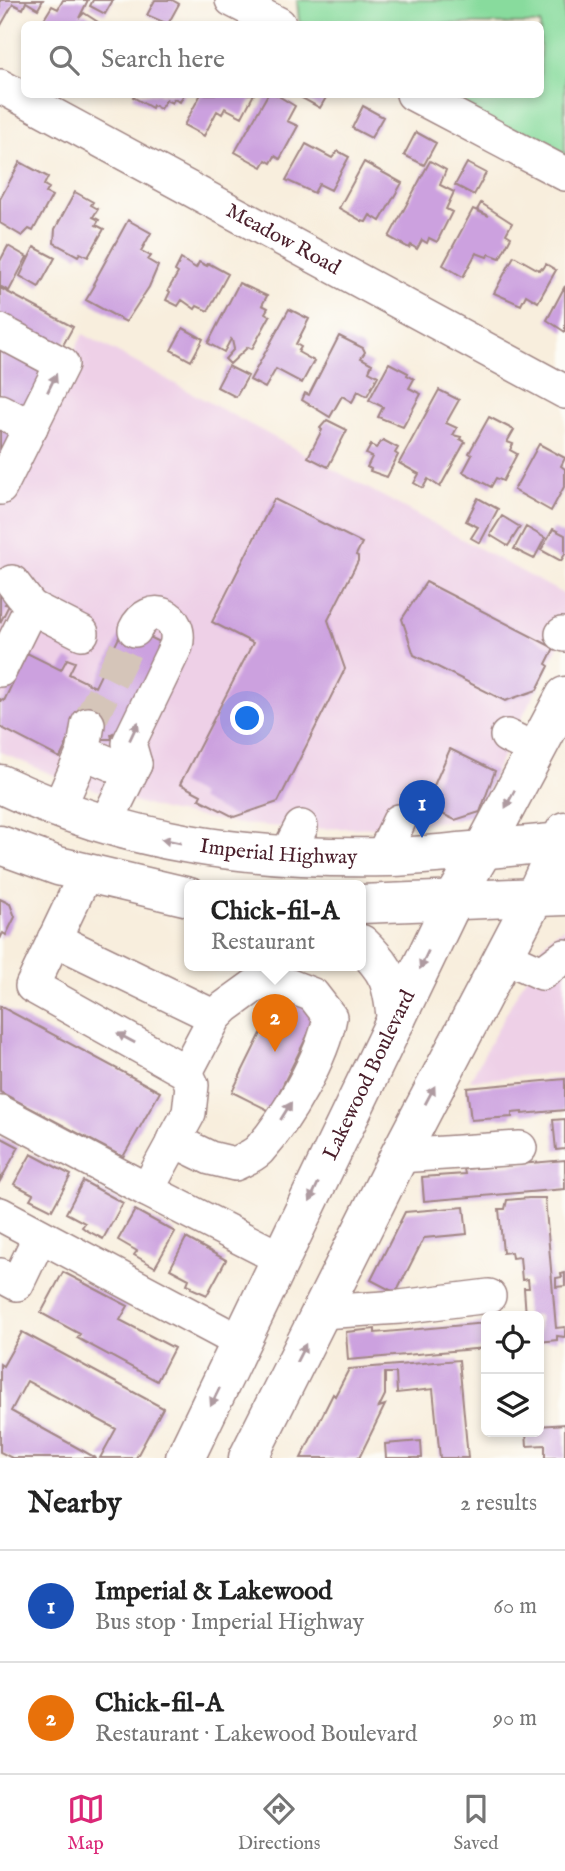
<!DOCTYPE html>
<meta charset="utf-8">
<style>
body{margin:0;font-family:"IM FELL English",serif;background:#f6f6f6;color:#222}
.controls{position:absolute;right:21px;bottom:21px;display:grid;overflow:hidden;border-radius:10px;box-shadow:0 4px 10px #0003}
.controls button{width:63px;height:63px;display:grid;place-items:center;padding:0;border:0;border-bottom:2px solid #e0e0e0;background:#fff;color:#222;font:35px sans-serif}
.you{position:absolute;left:248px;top:719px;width:24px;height:24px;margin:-18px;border:5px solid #fff;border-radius:50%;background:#1a73e8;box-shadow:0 0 0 10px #1a73e833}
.badge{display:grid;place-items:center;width:46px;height:46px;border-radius:50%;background:#db2777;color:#fff;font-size:23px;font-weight:700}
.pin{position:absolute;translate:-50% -58px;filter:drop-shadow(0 2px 4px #0008)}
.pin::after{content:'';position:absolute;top:37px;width:24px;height:21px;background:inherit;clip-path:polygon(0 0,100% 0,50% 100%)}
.popup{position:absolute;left:184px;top:880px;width:182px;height:91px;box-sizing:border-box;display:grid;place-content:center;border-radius:10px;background:#fff;filter:drop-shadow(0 2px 5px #0005);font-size:23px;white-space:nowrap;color:#767676}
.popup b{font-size:26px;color:#222}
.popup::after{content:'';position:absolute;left:50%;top:100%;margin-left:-14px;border:14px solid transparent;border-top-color:#fff}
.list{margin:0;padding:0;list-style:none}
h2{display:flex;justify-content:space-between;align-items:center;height:91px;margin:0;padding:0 28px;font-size:30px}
h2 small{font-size:23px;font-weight:400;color:#767676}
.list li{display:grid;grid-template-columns:46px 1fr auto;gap:21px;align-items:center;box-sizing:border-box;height:112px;padding:0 28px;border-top:2px solid #e0e0e0}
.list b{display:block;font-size:26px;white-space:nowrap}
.list p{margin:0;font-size:23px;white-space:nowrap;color:#767676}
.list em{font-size:23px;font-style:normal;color:#767676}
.icon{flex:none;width:38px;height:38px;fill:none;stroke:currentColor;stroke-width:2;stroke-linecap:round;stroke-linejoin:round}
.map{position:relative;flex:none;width:565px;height:1458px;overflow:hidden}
.search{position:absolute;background:#fff;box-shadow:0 4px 10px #0003;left:21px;right:21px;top:21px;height:77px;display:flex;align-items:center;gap:18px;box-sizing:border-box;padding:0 24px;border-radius:10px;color:#767676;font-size:26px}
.sheet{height:315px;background:#fff}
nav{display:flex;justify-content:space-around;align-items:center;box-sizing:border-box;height:98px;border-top:2px solid #e0e0e0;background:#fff;font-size:19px;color:#767676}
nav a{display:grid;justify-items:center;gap:4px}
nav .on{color:#db2777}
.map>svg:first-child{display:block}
</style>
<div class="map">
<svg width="565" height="1458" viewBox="0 0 565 1458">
<rect width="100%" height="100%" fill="#fdfcf7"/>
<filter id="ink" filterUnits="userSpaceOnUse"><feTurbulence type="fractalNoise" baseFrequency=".0143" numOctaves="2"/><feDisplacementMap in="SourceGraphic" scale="14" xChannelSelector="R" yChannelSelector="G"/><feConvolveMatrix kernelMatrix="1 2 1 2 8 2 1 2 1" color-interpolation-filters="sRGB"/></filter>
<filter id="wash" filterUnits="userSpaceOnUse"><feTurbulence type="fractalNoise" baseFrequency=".00686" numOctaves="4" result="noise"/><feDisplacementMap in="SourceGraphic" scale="28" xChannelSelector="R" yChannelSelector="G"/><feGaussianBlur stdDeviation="1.57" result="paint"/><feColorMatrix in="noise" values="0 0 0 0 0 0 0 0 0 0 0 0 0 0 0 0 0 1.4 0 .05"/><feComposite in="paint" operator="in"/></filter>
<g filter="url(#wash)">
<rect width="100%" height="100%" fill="#f8eedd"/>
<path fill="#eed0e7" d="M 83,334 L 565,595 L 565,633 L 495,771 L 480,812 L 455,820 L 384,827 L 313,829 L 240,824 L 167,811 L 108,794 L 51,774 L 0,752 L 0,500 Z
M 565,927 L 565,1073 L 470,1080 L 542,947 L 551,936 Z"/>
<path fill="#88db9d" stroke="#697d64" stroke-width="2" d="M 297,0 L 565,0 L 565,164 L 434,95 L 540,94 L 540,24 L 303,24 L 299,22 Z"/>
<g id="blocks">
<path fill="#cca1df" d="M 0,0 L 43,0 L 38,9 L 26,2 L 23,9 L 13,4 L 0,27 Z
M 63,0 L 88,0 L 79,18 L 84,13 L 101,24 L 41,24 L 52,6 L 58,9 Z
M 93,0 L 113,0 L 105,14 L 90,6 Z
M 155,0 L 172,0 L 179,4 L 168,24 L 147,15 Z
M 135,94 L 184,94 L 180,102 L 174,99 L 172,103 L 166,100 L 160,109 L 153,105 L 152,108 L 133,97 Z
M 201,94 L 254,94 L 242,117 L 225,108 L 222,114 L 217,111 L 204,136 L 184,125 Z
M 268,94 L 275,94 L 295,106 L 287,121 L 298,126 L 280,159 L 275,156 L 271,163 L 266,160 L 262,167 L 235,152 Z
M 302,94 L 328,94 L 320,108 L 300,97 Z
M 363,106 L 383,117 L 371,138 L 352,128 Z
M 416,132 L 436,143 L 424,165 L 404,155 Z
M 306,144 L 332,158 L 338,151 L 349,157 L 331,190 L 319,184 L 314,193 L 286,180 Z
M 430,161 L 446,170 L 440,185 L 454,192 L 446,209 L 452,212 L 437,242 L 429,238 L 427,243 L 422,240 L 417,249 L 411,245 L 409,248 L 389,237 Z
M 20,162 L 48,177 L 44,185 L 49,188 L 46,193 L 52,196 L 33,231 L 29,229 L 22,236 L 0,223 L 0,199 Z
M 364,162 L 402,183 L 380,221 L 370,215 L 366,222 L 362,221 L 339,208 Z
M 467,163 L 486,173 L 474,195 L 455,185 Z
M 75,192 L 93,202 L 91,205 L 98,209 L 93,217 L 99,220 L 96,225 L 104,229 L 88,257 L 80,253 L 78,256 L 54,243 L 55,229 Z
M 481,203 L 512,223 L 506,234 L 511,237 L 500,258 L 489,254 L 487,257 L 476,253 L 463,277 L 443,265 L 473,209 L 489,216 L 477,210 Z
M 128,220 L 151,233 L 141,251 L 151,256 L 148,260 L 158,266 L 149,287 L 126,322 L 86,300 L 95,285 L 93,284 Z
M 8,246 L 27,257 L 9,291 L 0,286 L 0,261 Z
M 34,247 L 55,258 L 39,287 L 20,276 Z
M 514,256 L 539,270 L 541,268 L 543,269 L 546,264 L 556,270 L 538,302 L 526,295 L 521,305 L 494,293 Z
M 181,259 L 196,268 L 199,262 L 207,266 L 208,263 L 228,274 L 208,311 L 197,306 L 195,309 L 182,300 L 178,306 L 166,300 L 170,292 L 168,290 L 178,273 L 175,271 Z
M 239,283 L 267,296 L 262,305 L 268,308 L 265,313 L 270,316 L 252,349 L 248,347 L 230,364 L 225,359 L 234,349 L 232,340 L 231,339 L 224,352 L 208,343 Z
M 565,286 L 565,332 L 547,320 Z
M 0,288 L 73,327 L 62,347 L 0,317 Z
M 289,309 L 309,319 L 296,344 L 301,347 L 298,352 L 314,361 L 302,383 L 276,369 L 265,388 L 250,380 Z
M 183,328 L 203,339 L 191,361 L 171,350 Z
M 339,336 L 363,348 L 365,352 L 361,358 L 372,364 L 369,371 L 378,376 L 367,396 L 358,391 L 352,402 L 342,396 L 330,417 L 302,400 L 305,393 L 309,395 Z
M 0,346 L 51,372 L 31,412 L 0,396 Z
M 389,363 L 408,373 L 407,375 L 414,379 L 409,388 L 421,394 L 403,427 L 378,417 L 383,407 L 369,400 Z
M 228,366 L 248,376 L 236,397 L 217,387 Z
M 439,390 L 459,400 L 446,423 L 457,428 L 453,435 L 461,437 L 460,439 L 465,442 L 440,487 L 428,479 L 423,488 L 414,483 L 419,474 L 399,463 Z
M 489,417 L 514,430 L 507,442 L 513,444 L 510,450 L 517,454 L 503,481 L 496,478 L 491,487 L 463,472 L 472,455 L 469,453 Z
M 327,420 L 347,430 L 328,467 L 308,457 L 322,430 L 320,428 Z
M 0,425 L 20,435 L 0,475 Z
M 383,440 L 398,448 L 395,453 L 398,455 L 387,477 L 370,471 L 371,469 L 367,467 L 372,457 L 366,454 L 371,445 L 376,448 Z
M 539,444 L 565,458 L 561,466 L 565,469 L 565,485 L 551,511 L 514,490 Z
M 478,498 L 498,509 L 480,543 L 471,538 L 478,527 L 466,521 Z
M 274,499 L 362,543 L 356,555 L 358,556 L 358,561 L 328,620 L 345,669 L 278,802 L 234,817 L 199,799 L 201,795 L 180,784 L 253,643 L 212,622 Z
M 502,516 L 520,527 L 508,546 L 490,535 Z
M 526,527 L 545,538 L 534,559 L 514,549 Z
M 553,529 L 565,535 L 565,554 L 561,561 L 541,550 Z
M 426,582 L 554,648 L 546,664 L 549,666 L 537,690 L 505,701 L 414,655 L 402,619 Z
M 0,595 L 8,599 L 5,604 L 9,605 L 0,623 Z
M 125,625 L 164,644 L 119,736 L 114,737 L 113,733 L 111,734 L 112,739 L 104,739 L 78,720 L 60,758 L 0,727 L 0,699 L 4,701 L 27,653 L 61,670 L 67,659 L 75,662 L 69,674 L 95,687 Z
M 450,749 L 495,771 L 480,812 L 455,820 L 425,806 Z
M 0,899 L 10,904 L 15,917 L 6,935 L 3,933 L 0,939 Z
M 281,993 L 319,1012 L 270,1111 L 232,1092 Z
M 0,1006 L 160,1092 L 123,1157 L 0,1092 Z
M 565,1079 L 565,1110 L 522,1114 L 522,1112 L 512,1113 L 512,1117 L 471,1120 L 467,1088 Z
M 565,1119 L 565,1149 L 556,1150 L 553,1120 Z
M 0,1137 L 19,1147 L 0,1181 Z
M 31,1154 L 71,1175 L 52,1210 L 30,1199 L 33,1194 L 14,1184 Z
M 565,1160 L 565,1189 L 424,1201 L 422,1177 L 465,1174 L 464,1169 Z
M 83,1181 L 123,1203 L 103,1239 L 86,1230 L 82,1227 L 85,1223 L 66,1213 Z
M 529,1198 L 545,1198 L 556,1328 L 565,1327 L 565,1337 L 557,1336 L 557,1340 L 539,1342 L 539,1316 L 526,1316 L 524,1288 L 529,1288 L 528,1279 L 522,1280 L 520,1257 L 512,1258 L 511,1252 L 503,1253 L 499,1209 L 505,1209 L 507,1200 Z
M 464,1207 L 467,1234 L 424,1238 L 396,1293 L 371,1280 L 405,1212 Z
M 135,1210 L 175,1232 L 155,1267 L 134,1255 L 137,1251 L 118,1240 Z
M 186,1238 L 226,1260 L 207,1295 L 191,1288 L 192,1286 L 187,1284 L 189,1279 L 170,1269 Z
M 63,1272 L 128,1306 L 120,1320 L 174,1348 L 157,1381 L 77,1338 L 80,1334 L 41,1313 Z
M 565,1273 L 565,1286 L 556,1287 L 556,1278 L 562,1277 L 561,1274 Z
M 486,1323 L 486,1348 L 348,1360 L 346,1332 L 375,1329 L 375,1333 Z
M 22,1332 L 163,1408 L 136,1458 L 100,1458 L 116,1429 L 27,1381 L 11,1411 L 96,1458 L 12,1458 L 0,1452 L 0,1364 L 3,1366 Z
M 459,1360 L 468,1458 L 440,1458 L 433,1389 L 397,1393 L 396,1373 L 385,1373 L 385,1395 L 379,1407 L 385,1405 L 359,1458 L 301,1458 L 333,1394 L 335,1396 L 349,1369 Z
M 565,1424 L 565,1458 L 545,1458 L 545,1445 L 527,1446 L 526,1432 L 539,1432 L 539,1426 Z
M 421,1441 L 422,1458 L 386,1458 L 385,1444 Z"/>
</g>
</g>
<g filter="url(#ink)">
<use href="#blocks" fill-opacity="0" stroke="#a18684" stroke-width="2"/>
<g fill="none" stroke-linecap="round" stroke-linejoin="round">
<path stroke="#d5c5b9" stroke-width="33" stroke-dasharray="33 17" stroke-linecap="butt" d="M 88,724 L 135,630"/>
<defs>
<g id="minor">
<path d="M 232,0 L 279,24"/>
<path id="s1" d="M 0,86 L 565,392"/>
<path d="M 413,94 L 565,174"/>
<path d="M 0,331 L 62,364 L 0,488"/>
<path d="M 0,411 L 31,427"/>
<path d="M 31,607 L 82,633"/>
<path d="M 562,634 L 565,635"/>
<path d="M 0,670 L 31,607 L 12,582"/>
<path d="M 88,724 L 84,748 L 87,754 L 111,764 L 135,764 L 129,743 L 176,646 C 184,615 149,600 135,630"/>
<path d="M 507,736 L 536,750"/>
<path d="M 58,810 L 84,751"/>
<path d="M 105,825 L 135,764"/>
<path d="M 286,856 L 301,827"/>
<path d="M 382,857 L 399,821"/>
<path d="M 86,873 L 32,986 L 186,1072 L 192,1085 L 189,1113 L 147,1190 L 282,1259"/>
<path d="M 54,939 L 215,1017"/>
<path d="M 504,956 L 542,973 L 565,956"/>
<path d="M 0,1112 L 147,1190"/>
<path d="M 173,1140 L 210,1158 L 235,1164 C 243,1160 253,1156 259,1150 C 287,1119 323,1057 330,1017 L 313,995 L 277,981 L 254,986 L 225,1007 L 215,1017 L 186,1072"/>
<path d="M 399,1156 L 520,1148"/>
<path d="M 0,1214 L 242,1343"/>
<path d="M 0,1275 L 17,1284 L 40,1236"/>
<path d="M 321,1312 L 400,1307 L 489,1296"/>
</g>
<g id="major">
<path id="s2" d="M 0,784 C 128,844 249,860 390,857 C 448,855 506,846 565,842"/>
<path d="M 0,845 L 58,866 L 189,897"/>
<path d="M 361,904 L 565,896"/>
<path d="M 361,944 C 389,971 392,982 396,1020"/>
<path id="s3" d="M 185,1458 L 453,901 L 483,850 L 565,696"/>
<path d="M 248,1458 L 399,1156 L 534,898 L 565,831"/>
</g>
</defs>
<use href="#minor" stroke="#a18684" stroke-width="36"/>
<use href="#major" stroke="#a18684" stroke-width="41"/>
<use href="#minor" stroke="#fff" stroke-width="33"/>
<use href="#major" stroke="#fff" stroke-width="38"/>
</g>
<defs><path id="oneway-solid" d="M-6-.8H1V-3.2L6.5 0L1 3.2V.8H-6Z" transform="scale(1.75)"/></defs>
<g fill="#ae9aa0">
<use href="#oneway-solid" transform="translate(52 383) rotate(-64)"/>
<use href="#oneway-solid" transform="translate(134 731) rotate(-65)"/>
<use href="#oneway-solid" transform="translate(510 799) rotate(118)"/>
<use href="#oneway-solid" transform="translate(171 841) rotate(-169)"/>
<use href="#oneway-solid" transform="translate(424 960) rotate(115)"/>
<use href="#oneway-solid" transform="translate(126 1038) rotate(-151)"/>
<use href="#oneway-solid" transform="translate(430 1095) rotate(-62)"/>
<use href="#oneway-solid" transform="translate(286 1111) rotate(-58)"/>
<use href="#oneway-solid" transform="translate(314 1192) rotate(115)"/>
<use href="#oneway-solid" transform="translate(301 1353) rotate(-63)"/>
<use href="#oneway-solid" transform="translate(215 1397) rotate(116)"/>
</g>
</g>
<g text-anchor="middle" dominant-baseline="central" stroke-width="6" stroke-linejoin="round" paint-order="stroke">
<g font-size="21" fill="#4a1f2b" stroke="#fdfcf7">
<text stroke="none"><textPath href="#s1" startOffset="322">Meadow Road</textPath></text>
<text stroke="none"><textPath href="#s2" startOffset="289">Imperial Highway</textPath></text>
<text stroke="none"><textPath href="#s3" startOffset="425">Lakewood Boulevard</textPath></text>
</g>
</g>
</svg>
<div class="controls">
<button><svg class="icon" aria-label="locate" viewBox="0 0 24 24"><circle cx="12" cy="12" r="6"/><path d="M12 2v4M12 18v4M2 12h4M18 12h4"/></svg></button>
<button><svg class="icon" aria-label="layers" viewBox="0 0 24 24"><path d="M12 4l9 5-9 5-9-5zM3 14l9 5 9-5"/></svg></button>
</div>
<div class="you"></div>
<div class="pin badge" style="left:422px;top:838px;background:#1a4fb4">1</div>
<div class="pin badge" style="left:275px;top:1052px;background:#e8710a">2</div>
<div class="popup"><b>Chick-fil-A</b>Restaurant</div>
<div class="search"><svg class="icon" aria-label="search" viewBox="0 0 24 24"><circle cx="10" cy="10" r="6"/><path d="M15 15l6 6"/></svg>Search here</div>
</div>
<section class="sheet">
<h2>Nearby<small>2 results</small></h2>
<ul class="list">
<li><span class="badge" style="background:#1a4fb4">1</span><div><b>Imperial &amp; Lakewood</b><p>Bus stop · Imperial Highway</p></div><em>60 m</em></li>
<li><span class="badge" style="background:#e8710a">2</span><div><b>Chick-fil-A</b><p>Restaurant · Lakewood Boulevard</p></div><em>90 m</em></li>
</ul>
</section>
<nav>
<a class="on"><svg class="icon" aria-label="map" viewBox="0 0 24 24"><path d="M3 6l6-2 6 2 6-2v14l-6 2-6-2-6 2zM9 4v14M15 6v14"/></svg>Map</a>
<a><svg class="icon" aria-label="directions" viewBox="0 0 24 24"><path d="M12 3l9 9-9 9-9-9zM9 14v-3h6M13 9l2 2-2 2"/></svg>Directions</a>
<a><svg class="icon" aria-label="saved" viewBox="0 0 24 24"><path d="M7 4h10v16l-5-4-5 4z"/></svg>Saved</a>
</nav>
